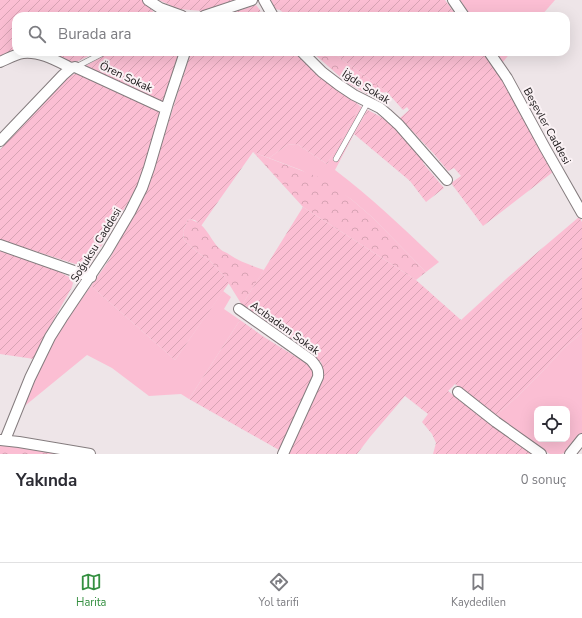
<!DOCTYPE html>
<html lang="tr">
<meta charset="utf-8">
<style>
body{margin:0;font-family:"Nunito Sans",sans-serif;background:#f2f2f3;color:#2b2b33}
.controls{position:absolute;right:12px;bottom:12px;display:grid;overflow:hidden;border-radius:8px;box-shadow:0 4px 16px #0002}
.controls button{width:36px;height:36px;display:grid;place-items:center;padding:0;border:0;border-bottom:1px solid #e1e1e2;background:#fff;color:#2b2b33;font:20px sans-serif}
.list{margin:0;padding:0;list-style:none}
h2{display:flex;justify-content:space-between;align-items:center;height:52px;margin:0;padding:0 16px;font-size:17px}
h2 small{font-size:13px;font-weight:400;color:#7c7c81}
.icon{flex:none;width:22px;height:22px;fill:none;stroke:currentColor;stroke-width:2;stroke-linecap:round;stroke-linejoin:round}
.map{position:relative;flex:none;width:582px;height:454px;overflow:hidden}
.search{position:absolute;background:#fff;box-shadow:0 4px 16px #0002;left:12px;right:12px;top:12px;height:44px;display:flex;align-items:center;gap:10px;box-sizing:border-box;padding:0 14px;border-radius:12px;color:#7c7c81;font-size:15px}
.sheet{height:108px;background:#fff}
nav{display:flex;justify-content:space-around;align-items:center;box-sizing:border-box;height:56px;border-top:1px solid #e1e1e2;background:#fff;font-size:11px;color:#7c7c81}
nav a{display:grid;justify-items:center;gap:2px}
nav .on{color:#348f40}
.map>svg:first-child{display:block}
</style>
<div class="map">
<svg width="582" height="454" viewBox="0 0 582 454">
<defs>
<pattern id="forest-crowns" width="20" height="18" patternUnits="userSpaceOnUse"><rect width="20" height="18" fill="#fbbed3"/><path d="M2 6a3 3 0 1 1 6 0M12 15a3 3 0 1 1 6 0" fill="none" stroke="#d7a3b4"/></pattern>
<pattern id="garden-furrows" width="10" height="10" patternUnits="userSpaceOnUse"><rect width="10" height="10" fill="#fbbed3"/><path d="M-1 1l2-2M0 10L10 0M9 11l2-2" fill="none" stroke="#d7a3b4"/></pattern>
</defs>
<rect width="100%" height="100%" fill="#eee5e8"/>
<path fill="#fbbed3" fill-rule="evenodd" d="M 460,0 L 555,0 L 541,16 L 471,16 Z
M 496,52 L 511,52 L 503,62 Z
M 360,106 L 368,110 L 354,134 L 335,170 C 372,198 405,230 439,262 L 426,272 L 372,217 L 351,199 L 301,170 L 269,158 L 287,145 L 297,144 L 327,164 Z
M 91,286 L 175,360 L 223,291 L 231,297 L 224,309 L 240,320 L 189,399 L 181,394 L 149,396 L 112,368 L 87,355 L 21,409 L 43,359 L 70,315 Z
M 582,333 L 582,435 L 572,447 L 564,453 L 561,454 L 550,454 L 532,443 L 495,416 L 518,396 L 543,371 L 565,347 ZM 537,409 L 567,409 L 567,439 L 537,439 Z"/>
<path fill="url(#forest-crowns)" d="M 312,52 L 332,52 L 387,92 L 367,94 L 346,82 Z
M 253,152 L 321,178 L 351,199 L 372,217 L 426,272 L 416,280 L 303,207 Z
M 188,219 C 207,223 208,237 219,248 C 221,250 224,252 227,253 C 238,261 250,265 264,270 L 242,305 L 224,276 L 209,260 L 197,252 L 184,240 L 183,232 Z
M 0,443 L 71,454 L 0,454 Z"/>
<path fill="url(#garden-furrows)" d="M 0,0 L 142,0 L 149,6 L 153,11 L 152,16 L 16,16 L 16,52 L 0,58 Z
M 159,0 L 242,0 L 203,11 L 178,9 Z
M 271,0 L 445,0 L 457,16 L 287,16 L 280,10 L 275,9 Z
M 256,5 L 260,10 L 261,16 L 222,16 Z
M 46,52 L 97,52 L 74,63 L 52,54 Z
M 110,52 L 179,52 L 162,104 L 82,68 Z
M 191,52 L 294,52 L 360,106 L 327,164 L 297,144 L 287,145 L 269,158 L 253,152 L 201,226 L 195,220 L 188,219 L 183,232 L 184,240 L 197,252 L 209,260 L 224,276 L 229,283 L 175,360 L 91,286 L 109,260 L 127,227 L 149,183 Z
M 332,52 L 483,52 L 500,76 L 553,172 L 483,226 L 451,183 L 461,176 L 454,168 L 448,171 L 434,154 L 400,118 L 409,110 L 407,107 L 403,110 L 387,92 Z
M 76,73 L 162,111 L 140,183 L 88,268 L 0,240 L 0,150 L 6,143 L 67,78 Z
M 368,110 L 394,124 L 427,160 L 423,163 L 444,188 L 426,202 L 410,181 L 354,134 Z
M 303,207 L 416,280 L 461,320 L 506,279 L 579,217 L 582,222 L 582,333 L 565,347 L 543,371 L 518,396 L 495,416 L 455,384 L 448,391 L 484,419 L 535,454 L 433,454 L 436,443 L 432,434 L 422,422 L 428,414 L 405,396 L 370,437 L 357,454 L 288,454 L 322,378 L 323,370 L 321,362 L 269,326 L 242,305 Z
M 0,250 L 58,271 L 69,277 L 73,283 L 72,287 L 45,335 L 34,359 L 0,354 Z
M 240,320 L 264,337 L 309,365 L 313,371 L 313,378 L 279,450 L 189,399 Z"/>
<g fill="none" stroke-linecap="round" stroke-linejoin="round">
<defs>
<path id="service" d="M 76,67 L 105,52
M 336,159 L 368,102"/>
<path id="minor" d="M 148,0 L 160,8 L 182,16
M 264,0 L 273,16
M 453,0 L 464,16
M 204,16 L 252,0
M 302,52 L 322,72 L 339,85 L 354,95 L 380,108 L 387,114 L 399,125 L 447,180
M 489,52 L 507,78 L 545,148 L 582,213
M 0,62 C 7,59 16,54 23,53 C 40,51 57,61 71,68
M 0,141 L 63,75 L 71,68 L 75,67 L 166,109
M 0,245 L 91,277
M 239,309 L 311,360 C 316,366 319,369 318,377 L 283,454
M 458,392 L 496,422 L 541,454
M 0,440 L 19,442 L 90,454
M 5,440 L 30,378 L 50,337 L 62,318 L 107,251 L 130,212 L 142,188 L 149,168 L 168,103 L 185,52
M 570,454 L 582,439"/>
</defs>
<use href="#service" stroke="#847c7e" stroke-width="6"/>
<use href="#minor" stroke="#847c7e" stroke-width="12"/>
<use href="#service" stroke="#fff" stroke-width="5"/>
<use href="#minor" stroke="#fff" stroke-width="10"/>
</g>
<g text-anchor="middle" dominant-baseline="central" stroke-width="4" stroke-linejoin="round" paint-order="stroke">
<g font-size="11" fill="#1a1718" stroke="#fbf2f5">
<text transform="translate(126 77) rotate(25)">Ören Sokak</text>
<text transform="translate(366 87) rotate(32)">İğde Sokak</text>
<text transform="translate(547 126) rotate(61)">Beşevler Caddesi</text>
<text transform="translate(96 245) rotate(-58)">Soğuksu Caddesi</text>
<text transform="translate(285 328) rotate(36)">Acıbadem Sokak</text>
</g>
</g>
</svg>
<div class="controls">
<button><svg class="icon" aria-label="locate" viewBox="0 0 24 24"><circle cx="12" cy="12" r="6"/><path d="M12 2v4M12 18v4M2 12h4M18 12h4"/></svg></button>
</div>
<div class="search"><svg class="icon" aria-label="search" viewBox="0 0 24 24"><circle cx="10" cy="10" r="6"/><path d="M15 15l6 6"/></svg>Burada ara</div>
</div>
<section class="sheet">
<h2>Yakında<small>0 sonuç</small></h2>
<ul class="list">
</ul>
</section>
<nav>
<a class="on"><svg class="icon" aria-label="map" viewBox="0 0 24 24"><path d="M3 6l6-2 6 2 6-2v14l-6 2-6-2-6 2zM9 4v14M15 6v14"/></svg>Harita</a>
<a><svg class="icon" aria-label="directions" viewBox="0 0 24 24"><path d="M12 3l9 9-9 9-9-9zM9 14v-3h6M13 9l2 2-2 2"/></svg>Yol tarifi</a>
<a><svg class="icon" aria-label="saved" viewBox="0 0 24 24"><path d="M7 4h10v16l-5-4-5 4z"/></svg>Kaydedilen</a>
</nav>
